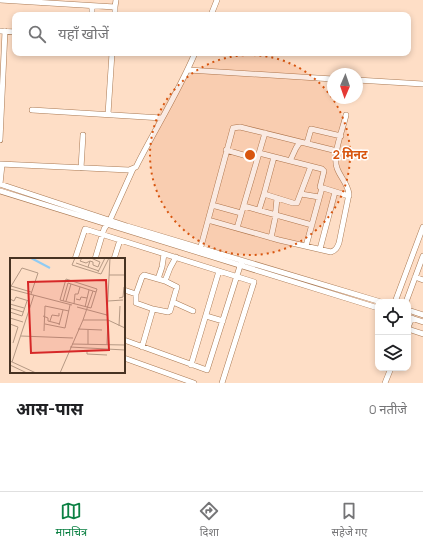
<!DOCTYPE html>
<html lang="hi">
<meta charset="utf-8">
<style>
body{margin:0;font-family:Manrope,"Noto Sans Devanagari",sans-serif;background:#f2f2f2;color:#202124}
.controls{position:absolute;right:12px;bottom:12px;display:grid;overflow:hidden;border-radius:8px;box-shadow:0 2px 6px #0003}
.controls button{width:36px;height:36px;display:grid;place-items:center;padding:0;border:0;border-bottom:1px solid #e0e0e0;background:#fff;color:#202124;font:20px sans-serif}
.compass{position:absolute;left:327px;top:68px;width:36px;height:36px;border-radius:50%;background:#fff;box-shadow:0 2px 6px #0003;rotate:182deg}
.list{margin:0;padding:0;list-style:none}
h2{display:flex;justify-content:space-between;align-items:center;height:52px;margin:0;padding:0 16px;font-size:17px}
h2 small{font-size:13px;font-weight:400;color:#757577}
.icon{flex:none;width:22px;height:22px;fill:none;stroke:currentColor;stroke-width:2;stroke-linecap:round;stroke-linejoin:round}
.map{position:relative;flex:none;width:423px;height:383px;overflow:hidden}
.search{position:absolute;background:#fff;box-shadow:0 2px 6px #0003;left:12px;right:12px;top:12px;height:44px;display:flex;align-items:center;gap:10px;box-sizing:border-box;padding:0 14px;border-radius:8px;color:#757577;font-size:15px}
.sheet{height:108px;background:#fff}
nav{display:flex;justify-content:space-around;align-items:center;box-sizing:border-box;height:56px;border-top:1px solid #e0e0e0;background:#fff;font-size:11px;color:#757577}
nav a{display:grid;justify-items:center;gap:2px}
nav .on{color:#0b8043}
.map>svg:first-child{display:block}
</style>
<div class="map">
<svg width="423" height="383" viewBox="0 0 423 383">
<rect width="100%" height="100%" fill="#fedec6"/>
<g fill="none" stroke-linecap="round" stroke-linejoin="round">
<defs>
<path id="street" d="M 0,0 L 115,7 L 115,15
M 115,7 L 116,0
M 92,15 L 92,6
M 211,15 L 217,0
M 0,31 L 15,32
M 188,70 L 333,79
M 357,80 L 423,84
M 32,110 L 162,118
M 108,114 L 112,53
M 0,140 L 5,31
M 307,143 L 311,129 L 341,136
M 226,150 L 257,159
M 259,153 L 322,169 L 324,171 L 320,187 L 349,196
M 290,161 L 296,148 L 300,142
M 0,164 L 129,170 L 136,167 L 138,163 C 157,126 179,91 195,53
M 81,168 L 83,135
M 0,184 L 127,226 L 381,302
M 0,184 L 2,165
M 0,191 L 378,308
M 264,194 L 274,157
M 301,194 L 319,197
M 212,205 L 241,213
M 244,206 L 312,225
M 259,210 L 264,194 L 293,203 L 297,203 L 311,166
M 208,220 L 279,240 L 331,252 C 336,250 337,248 339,243 L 349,194 C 348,184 340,177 337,168 C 332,155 343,129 346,115
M 237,228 L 265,133
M 271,238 L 275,219 L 277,198
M 306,246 L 322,188
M 320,249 L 335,192
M 200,250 L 233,128 L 240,127 L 337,151
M 75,259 L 85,229 L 254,282 L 222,383
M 95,259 L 104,229 L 110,220 L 133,169
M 114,259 L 120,240
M 415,277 L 423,280
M 158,279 L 162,267 L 164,254
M 124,290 L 136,294 L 142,277 L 144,275 L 165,281
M 136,294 L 136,303 L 153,309
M 173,302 L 193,311
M 395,302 L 423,227
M 406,302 L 423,256
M 408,310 L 423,315
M 206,316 L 223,321
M 408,317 L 423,322
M 408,327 L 412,318
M 408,329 L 423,334
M 124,340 L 207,370 L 241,263
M 142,347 L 153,309 L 168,312 L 170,311 L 177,287 L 165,281 L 170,268 L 176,257
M 124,358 L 194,383
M 191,365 L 219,271
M 385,383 L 391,368"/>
</defs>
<use href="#street" stroke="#aa7a54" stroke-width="6"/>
<use href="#street" stroke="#fff" stroke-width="5"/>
</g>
<circle cx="250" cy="155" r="100" fill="#d8550e" fill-opacity=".12"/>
<circle fill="none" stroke="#d8550e" stroke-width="2" stroke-dasharray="2 4" cx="250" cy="155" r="100"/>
<g transform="translate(10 258)">
<rect width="115" height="115" fill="#fedec6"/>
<path fill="none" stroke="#90cbf3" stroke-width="2" d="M 21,0 L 40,10"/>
<path fill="none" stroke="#b59984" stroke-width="1" d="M 65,0 L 62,7 L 91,16 L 99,0M 72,0 L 70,3 L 76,5 L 80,3M 115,0 L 115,29M 66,5 L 89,13M 78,9 L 80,3 L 83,4 L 83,7 L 88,9 L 90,4 L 81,0M 88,14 L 95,0M 99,17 L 115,17M 56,21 L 87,31 L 81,50 L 50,42 ZM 1,28 L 21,34M 0,30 L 12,10 L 28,15 L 21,36M 0,31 L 62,47M 109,40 L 113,39 L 114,29M 0,41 L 4,43 L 6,39 L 19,43M 66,41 L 70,42 L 71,39 L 77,40M 53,43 L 58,25 L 86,34M 56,43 L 61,26M 98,43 L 113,42M 0,46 L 14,50M 64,46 L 65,36 L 68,36 L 70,29M 67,49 L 97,57M 75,49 L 79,32M 0,50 L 13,54M 0,54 L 12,58 L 17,43M 33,58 L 38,60 L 38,63 L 50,66M 97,58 L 100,0M 0,60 L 13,64M 73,62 L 83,33M 40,63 L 42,57 L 49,58 L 49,55M 0,66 L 8,69 L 3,85M 35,66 L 55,70 L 60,47M 49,67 L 53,52M 109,68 L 110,48M 68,71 L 92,72M 34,73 L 35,48 L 59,53M 11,78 L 63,80M 62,86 L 115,87M 78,86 L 78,72M 97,86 L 98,62M 60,89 L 115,92M 77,92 L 77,96 L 97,97M 0,103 L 26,115M 2,104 L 24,37M 0,107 L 17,115M 50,115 L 73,62 L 98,62 L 115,70"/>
<path fill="#d62828" fill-opacity="0.15" stroke="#d62828" stroke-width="2" d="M 96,22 L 99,92 L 21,95 L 18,24 Z"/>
<rect width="115" height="115" fill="none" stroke="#473222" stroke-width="2"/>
</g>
<circle cx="250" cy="155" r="6" fill="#d8550e" stroke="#fff" stroke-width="2"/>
<g font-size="12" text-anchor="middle" font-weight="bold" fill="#d8550e" stroke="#fff" stroke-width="3" stroke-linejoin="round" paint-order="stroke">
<text x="350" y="159">2 मिनट</text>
</g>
</svg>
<div class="controls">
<button><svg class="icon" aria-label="locate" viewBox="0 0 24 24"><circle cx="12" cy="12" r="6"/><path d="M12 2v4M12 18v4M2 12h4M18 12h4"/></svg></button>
<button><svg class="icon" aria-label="layers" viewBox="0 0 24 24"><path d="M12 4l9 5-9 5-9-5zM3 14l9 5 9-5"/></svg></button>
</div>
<svg class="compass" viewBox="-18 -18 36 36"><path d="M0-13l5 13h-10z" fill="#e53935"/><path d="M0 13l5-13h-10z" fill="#757577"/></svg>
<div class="search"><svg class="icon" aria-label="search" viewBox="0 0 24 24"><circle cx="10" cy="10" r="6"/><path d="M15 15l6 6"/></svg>यहाँ खोजें</div>
</div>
<section class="sheet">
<h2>आस-पास<small>0 नतीजे</small></h2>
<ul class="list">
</ul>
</section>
<nav>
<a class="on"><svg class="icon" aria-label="map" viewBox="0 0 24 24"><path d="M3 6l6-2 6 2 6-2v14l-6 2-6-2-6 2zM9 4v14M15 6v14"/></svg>मानचित्र</a>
<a><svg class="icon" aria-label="directions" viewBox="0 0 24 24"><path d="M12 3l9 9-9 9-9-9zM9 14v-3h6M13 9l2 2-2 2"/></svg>दिशा</a>
<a><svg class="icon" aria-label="saved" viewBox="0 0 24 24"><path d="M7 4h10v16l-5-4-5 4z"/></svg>सहेजे गए</a>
</nav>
